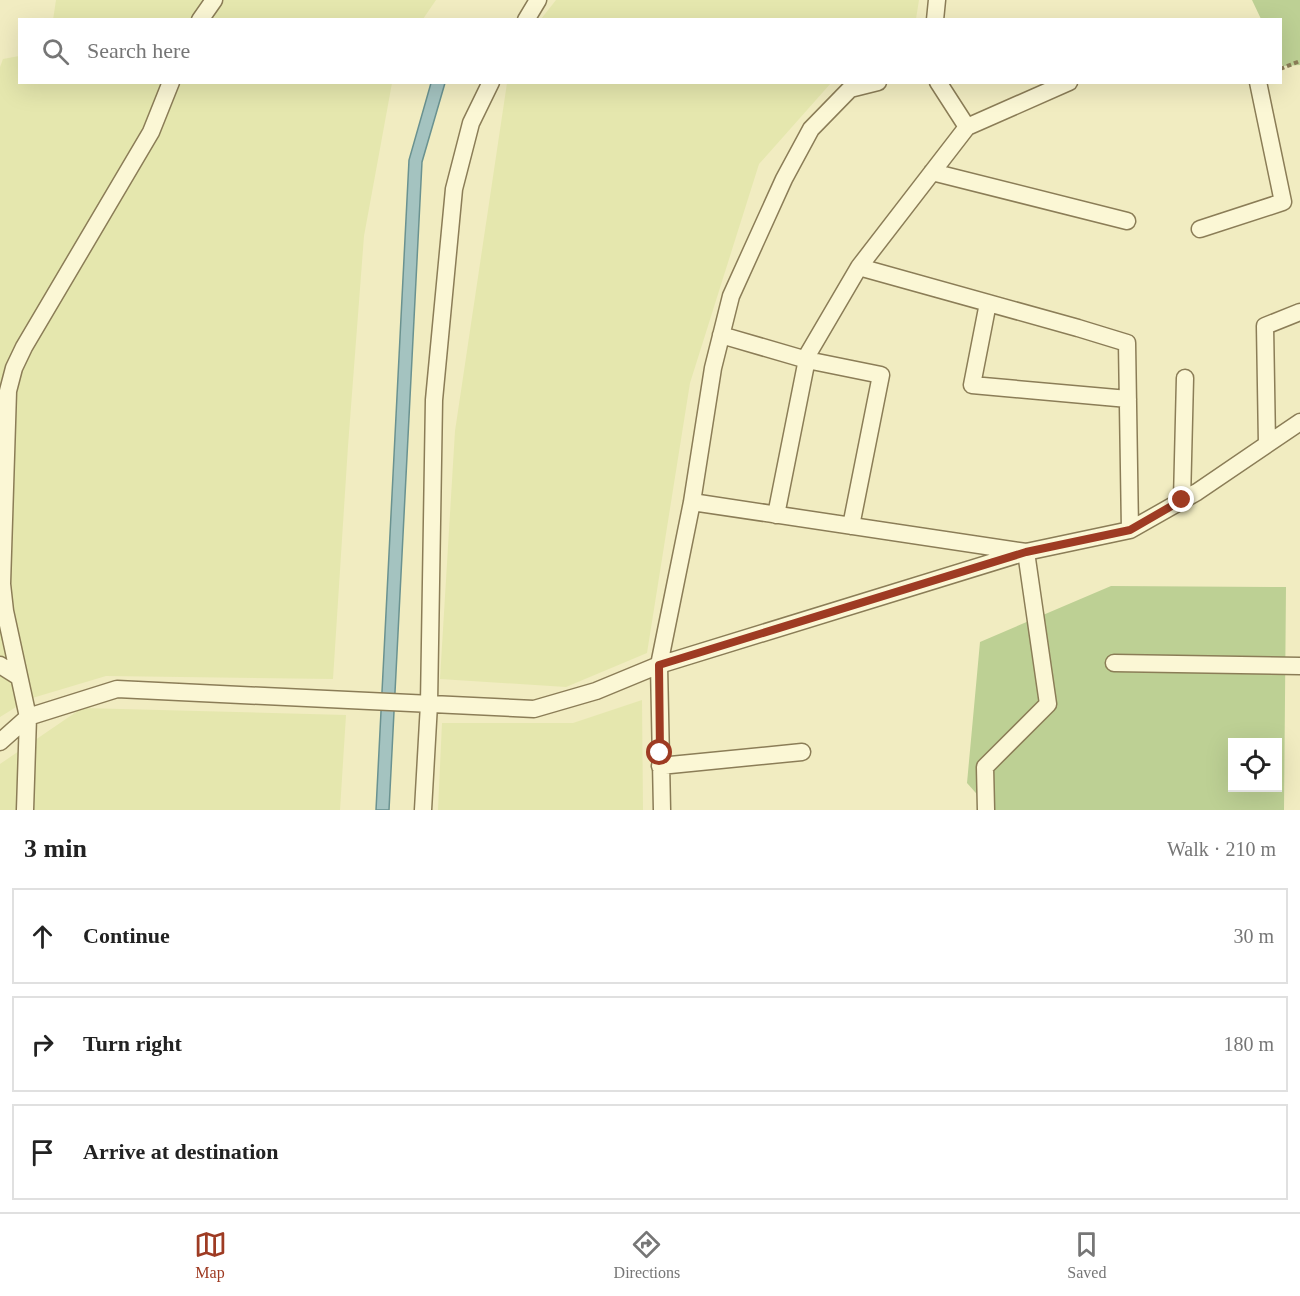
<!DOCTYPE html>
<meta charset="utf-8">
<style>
body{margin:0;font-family:"Times New Roman",serif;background:#f6f6f6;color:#222}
.controls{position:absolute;right:18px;bottom:18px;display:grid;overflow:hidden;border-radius:0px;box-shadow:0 6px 24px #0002}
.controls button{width:54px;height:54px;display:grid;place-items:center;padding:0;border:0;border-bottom:2px solid #e0e0e0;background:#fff;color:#222;font:30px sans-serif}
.stop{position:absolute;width:18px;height:18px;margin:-14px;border:4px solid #9e3b23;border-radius:50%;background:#fff}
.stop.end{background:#9e3b23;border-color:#fff;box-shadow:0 2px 6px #0008}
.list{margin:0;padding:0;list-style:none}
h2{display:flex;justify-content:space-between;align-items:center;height:78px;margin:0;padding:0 24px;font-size:26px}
h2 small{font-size:20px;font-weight:400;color:#767676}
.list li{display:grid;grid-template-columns:39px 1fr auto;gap:18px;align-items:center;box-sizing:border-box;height:96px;margin:0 12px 12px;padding:0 12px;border:2px solid #e0e0e0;border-radius:0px}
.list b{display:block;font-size:22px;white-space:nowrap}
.list em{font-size:20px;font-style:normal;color:#767676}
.icon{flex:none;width:33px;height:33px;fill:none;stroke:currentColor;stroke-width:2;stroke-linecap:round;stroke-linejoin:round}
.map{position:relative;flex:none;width:1300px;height:810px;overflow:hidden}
.search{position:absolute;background:#fff;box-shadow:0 6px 24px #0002;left:18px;right:18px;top:18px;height:66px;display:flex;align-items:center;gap:15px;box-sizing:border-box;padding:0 21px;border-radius:0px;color:#767676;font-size:22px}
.sheet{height:402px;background:#fff}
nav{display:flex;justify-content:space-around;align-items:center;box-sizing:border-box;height:84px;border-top:2px solid #e0e0e0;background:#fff;font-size:16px;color:#767676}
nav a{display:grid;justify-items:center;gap:3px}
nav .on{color:#9e3b23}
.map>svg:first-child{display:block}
</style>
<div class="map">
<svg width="1300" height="810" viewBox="0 0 1300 810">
<rect width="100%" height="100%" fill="#f1ecc1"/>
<path fill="#e5e7ae" d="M 56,0 L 436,0 L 423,19 L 53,20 Z
M 556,0 L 919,0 L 916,19 L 541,19 Z
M 19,56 L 20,82 L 392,83 L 364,236 L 348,446 L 333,679 L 106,676 L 29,699 L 0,717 L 0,67 L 3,59 Z
M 507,83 L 831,83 L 759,164 L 690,383 L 647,653 L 566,687 L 440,679 L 455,431 Z
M 642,700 L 643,810 L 438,810 L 442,723 L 573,723 Z
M 82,708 L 346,715 L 340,810 L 0,810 L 0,764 Z"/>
<path fill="#bdd094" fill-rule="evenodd" d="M 1252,0 L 1300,0 L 1300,65 L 1283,66 L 1280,61 L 1280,20 L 1261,19 Z
M 1111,586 L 1286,587 L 1284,810 L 991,810 L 967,783 L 980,642 ZM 1232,742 L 1278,742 L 1278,788 L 1232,788 Z"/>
<path fill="#a4c3c0" stroke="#6a9290" stroke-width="1.5" d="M 431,83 L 445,83 L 422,162 L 389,810 L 376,810 L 409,160 Z"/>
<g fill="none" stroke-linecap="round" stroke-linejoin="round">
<defs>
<path id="street" d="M 200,20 L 214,0
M 526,20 L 538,0
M 935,20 L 937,0
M 938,82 L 967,127
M 932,172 L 1127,221
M 1200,229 L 1283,202 L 1258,82
M 859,267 L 967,127 L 1069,82
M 988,303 L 972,385 L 1128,399
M 721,335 L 807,360 L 881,375 L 851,526
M 1267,444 L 1265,326 L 1300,312
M 1182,500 L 1185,378
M 692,502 L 1026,552 L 1048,704 L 985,767 L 986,810
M 776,515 L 808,354 L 859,267 L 1078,328 L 1127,343 L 1130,530
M 1114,663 L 1300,666
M 0,665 L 19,677
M 0,742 L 28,717 L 117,689 L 534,709 L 596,691 L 659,665 L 1026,552 L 1130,530 L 1197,492 L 1300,422
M 660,766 L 802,752
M 25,810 L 28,717 L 5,611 L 2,584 L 8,391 L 14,368 L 24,347 L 151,132 L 171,82
M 423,810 L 429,704 L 434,400 L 454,189 L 471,123 L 491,82
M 662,810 L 659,665 L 692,502 L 713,368 L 731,296 L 784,179 L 811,129 L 850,89 L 878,82"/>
</defs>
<use href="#street" stroke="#8b7d57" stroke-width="19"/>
<path stroke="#8b7d57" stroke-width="4" stroke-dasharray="4.5 3" stroke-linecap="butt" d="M 1280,69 L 1300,61"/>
<use href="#street" stroke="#fbf7d5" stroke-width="16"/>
</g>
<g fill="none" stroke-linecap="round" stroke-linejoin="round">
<path stroke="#9e3b23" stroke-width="8" d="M 660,753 L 659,665 L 1026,552 L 1130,530 L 1182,500"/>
</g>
</svg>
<div class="controls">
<button><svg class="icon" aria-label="locate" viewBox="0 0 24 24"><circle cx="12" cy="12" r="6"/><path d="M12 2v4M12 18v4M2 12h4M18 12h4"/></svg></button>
</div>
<div class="stop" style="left:660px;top:753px"></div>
<div class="stop end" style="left:1182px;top:500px"></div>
<div class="search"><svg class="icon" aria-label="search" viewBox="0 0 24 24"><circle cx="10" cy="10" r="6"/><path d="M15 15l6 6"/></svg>Search here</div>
</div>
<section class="sheet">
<h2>3 min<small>Walk · 210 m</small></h2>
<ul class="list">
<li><svg class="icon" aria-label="ahead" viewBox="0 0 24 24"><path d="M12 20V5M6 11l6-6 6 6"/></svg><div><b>Continue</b></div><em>30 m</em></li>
<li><svg class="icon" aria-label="right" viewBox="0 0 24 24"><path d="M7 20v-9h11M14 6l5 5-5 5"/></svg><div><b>Turn right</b></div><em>180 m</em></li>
<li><svg class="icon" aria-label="arrive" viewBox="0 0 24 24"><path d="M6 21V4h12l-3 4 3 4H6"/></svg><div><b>Arrive at destination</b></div></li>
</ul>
</section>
<nav>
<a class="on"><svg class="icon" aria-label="map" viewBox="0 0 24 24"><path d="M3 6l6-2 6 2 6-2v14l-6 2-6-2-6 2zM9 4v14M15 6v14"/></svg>Map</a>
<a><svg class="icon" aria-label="directions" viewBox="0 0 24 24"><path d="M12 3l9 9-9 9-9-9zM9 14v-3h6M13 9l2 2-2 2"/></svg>Directions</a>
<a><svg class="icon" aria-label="saved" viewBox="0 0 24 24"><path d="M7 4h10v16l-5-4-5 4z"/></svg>Saved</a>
</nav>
